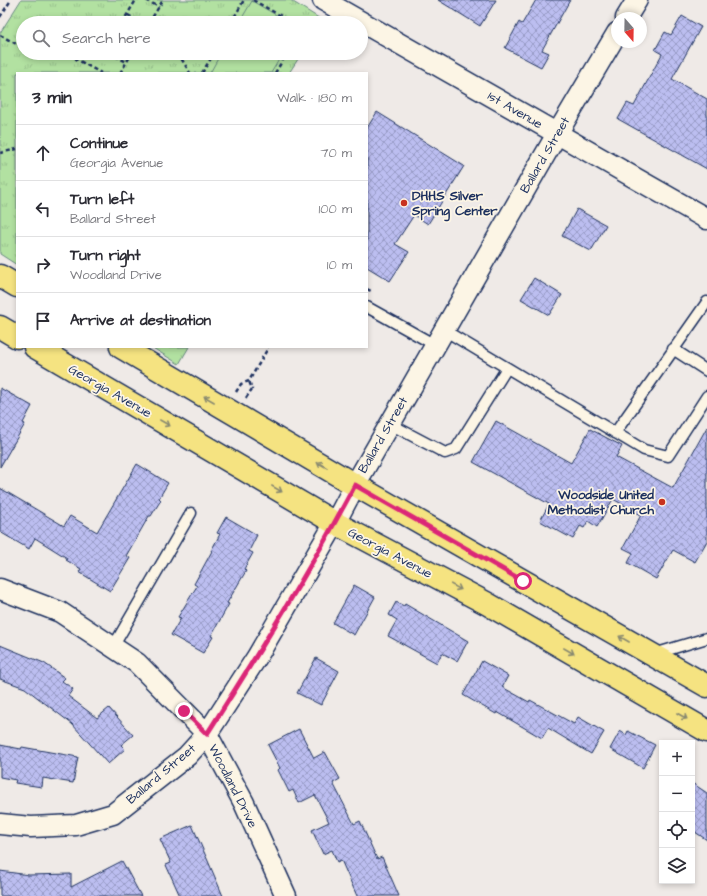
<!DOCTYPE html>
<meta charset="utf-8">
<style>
body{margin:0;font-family:"Architects Daughter",sans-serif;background:#f2f2f3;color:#2b2b33}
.controls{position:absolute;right:12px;bottom:12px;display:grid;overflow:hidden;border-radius:0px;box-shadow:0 2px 6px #0003}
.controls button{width:36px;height:36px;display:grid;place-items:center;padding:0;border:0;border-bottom:1px solid #e1e1e2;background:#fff;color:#2b2b33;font:20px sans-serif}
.compass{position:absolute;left:611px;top:12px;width:36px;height:36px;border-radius:50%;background:#fff;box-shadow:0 2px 6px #0003;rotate:160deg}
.stop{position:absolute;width:12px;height:12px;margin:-9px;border:3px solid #db2777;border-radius:50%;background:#fff}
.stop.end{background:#db2777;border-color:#fff;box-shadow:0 1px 4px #0008}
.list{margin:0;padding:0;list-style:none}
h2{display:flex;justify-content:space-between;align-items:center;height:52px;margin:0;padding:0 16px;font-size:17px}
h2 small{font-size:13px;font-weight:400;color:#7c7c81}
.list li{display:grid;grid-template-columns:26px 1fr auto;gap:12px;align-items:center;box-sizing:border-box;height:56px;padding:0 16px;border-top:1px solid #e1e1e2}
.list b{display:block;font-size:15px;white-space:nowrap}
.list p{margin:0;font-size:13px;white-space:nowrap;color:#7c7c81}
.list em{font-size:13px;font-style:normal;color:#7c7c81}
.icon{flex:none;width:22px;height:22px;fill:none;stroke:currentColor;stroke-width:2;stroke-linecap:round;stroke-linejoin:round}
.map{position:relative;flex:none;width:707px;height:896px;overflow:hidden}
.search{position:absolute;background:#fff;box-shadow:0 2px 6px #0003;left:16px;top:16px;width:352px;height:44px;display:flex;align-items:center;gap:10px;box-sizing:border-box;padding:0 14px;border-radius:22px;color:#7c7c81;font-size:15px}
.panel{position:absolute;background:#fff;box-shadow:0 2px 6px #0003;left:16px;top:72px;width:352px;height:276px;border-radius:0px}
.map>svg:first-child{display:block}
</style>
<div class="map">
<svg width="707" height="896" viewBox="0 0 707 896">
<defs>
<pattern id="grass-tufts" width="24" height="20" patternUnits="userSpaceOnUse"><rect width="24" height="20" fill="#b2e1a1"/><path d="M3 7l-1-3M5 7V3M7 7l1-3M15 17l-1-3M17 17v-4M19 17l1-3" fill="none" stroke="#98c18d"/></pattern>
<pattern id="building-cross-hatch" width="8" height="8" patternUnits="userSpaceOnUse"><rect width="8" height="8" fill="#bcbef0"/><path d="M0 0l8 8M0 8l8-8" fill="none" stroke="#989bc6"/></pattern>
</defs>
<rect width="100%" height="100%" fill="#efeae7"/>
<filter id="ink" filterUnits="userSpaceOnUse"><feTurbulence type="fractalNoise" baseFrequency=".025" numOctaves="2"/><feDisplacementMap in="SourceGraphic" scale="8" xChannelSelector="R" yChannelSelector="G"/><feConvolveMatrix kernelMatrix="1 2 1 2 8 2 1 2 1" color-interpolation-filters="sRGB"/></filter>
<g filter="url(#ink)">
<path fill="url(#grass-tufts)" stroke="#668880" d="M 21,0 L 290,0 L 322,20 L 320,23 L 23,23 L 23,53 L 302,53 L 289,73 L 17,73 L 17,265 L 0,254 L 0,33 Z
M 151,347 L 189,347 L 179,364 Z"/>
<path fill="#b2e1a1" stroke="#668880" d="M 252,1 L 290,23 L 239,23 Z
M 221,53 L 283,53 L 271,73 L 210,73 Z"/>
<path fill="url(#building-cross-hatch)" stroke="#1b2f5e" d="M 438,0 L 496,0 L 480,26 Z
M 536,0 L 570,0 L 542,50 L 549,53 L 541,67 L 505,48 L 519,22 L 522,24 Z
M 682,16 L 701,27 L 672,79 L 707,99 L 707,169 L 618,119 L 627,103 L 634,106 L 662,54 L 655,50 L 665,32 L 671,35 Z
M 377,112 L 464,166 L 428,224 L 414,215 L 395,244 L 409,252 L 390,281 L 367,267 L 367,128 Z
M 577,209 L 606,225 L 591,251 L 562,236 Z
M 534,278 L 562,295 L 549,315 L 521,299 Z
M 0,388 L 32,406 L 23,423 L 25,424 L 0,467 Z
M 496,421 L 571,463 L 590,429 L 622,446 L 616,457 L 673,488 L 707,427 L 707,541 L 695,562 L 673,550 L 656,579 L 628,563 L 633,553 L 623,548 L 641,515 L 613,499 L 597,527 L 588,521 L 584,528 L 580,526 L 573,539 L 540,521 L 549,504 L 473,462 Z
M 137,464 L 168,483 L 159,498 L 161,500 L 151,516 L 149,516 L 126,556 L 130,558 L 110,591 L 79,572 L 81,569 L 66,560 L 67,558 L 35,538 L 29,549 L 0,532 L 0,488 L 64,526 L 70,516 L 97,532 Z
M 226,517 L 257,535 L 249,551 L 253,553 L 244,569 L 246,571 L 227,603 L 229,604 L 211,636 L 213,637 L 203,653 L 171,635 L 181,618 L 178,617 L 197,586 L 194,584 L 212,551 L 211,551 L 220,534 L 217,533 Z
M 354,585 L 375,597 L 354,635 L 333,623 Z
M 396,602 L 404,606 L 405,604 L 468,641 L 457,661 L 442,653 L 437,663 L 388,636 L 397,620 L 389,615 Z
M 0,645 L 44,663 L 65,678 L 62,681 L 73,689 L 68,696 L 97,718 L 109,708 L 133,735 L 121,745 L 125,749 L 108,764 L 72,724 L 25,688 L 0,679 Z
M 316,658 L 339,671 L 321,705 L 297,693 Z
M 482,661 L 508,676 L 502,687 L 529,702 L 530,700 L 574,724 L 578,717 L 604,732 L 591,754 L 548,728 L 542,738 L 497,712 L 496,714 L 463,695 Z
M 299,729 L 314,758 L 325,752 L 340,779 L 333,783 L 354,824 L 360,821 L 377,859 L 382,857 L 399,896 L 357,896 L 341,860 L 337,862 L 332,850 L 323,854 L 312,830 L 329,822 L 315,795 L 299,803 L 293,790 L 289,792 L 278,770 L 280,768 L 268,745 Z
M 620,731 L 626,735 L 628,731 L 655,745 L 643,768 L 610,749 Z
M 0,745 L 21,749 L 22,747 L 78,757 L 73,783 L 43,778 L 42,787 L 15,783 L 16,780 L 0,777 Z
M 692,783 L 707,793 L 707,840 L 692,830 Z
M 192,825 L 208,861 L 223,896 L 180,896 L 166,865 L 171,863 L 160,839 Z
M 122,861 L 141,896 L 0,896 L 0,871 L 29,875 L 71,874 L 71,887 Z"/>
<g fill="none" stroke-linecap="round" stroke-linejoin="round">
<defs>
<path id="lane" d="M 367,307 L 435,345
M 444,330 L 644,450 L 668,456 L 707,396
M 673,349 L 707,371
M 390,424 L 445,453 L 456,449 L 507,368
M 615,433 L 707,302
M 113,647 L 191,513
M 654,654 L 707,638"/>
<path id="street" d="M 323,0 L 707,219
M 626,18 L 637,0
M 0,589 L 60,612 L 137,663 L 207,734 L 244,803 L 286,896
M 0,824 L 31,827 L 76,825 L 113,814 L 187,756 L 207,734 L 257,657 L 335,523 L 355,485 L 557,134 L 617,33"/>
<path id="primary" d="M 0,276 L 17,286
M 0,327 L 17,337
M 35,347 L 335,523 L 486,603 L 707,731
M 121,347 L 355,485 L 707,686"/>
</defs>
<use href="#lane" stroke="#1b2f5e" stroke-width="13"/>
<use href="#street" stroke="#1b2f5e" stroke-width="23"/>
<use href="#primary" stroke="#1b2f5e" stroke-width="25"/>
<path stroke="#1b2f5e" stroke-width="2.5" stroke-dasharray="4 3" stroke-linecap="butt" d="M 146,0 L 159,7
M 253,0 L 293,23
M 128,15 L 142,23
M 0,17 L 11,0
M 122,23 L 136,0
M 149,23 L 163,0
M 231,23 L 244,0
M 0,35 L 20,46 L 23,45
M 76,53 L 79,54 L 76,59 L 101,73
M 109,53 L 127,62
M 178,53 L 190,73
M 120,73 L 132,53
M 202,73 L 214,53
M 275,73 L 287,53
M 0,153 L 17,149
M 367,289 L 373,292
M 236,392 L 241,384 L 249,381 L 268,348
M 246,398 L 252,389 L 249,381"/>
<use href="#lane" stroke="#fcf5e5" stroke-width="10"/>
<use href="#street" stroke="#fcf5e5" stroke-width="20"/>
<use href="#primary" stroke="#f5e381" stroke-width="22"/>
</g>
<defs><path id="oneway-shaft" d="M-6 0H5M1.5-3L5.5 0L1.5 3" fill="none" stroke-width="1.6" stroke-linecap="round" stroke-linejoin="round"/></defs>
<g stroke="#888970">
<use href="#oneway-shaft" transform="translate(209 399) rotate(-150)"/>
<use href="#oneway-shaft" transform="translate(165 423) rotate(30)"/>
<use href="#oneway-shaft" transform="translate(322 465) rotate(-150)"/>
<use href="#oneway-shaft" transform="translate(277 489) rotate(30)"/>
<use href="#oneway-shaft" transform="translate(456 587) rotate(28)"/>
<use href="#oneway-shaft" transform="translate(624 639) rotate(-150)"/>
<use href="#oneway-shaft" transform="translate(569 651) rotate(30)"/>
<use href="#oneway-shaft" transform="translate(682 716) rotate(30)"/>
</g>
</g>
<g fill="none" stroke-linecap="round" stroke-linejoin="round" filter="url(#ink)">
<path stroke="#db2777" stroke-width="5" d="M 184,711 L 207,734 C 259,653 310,570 355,485 L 523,581"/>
</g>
<g fill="#c8321e" stroke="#fcf5e5" stroke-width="1.5">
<circle cx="404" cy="203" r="4"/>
<circle cx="662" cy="502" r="4"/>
</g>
<g text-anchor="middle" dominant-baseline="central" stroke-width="3.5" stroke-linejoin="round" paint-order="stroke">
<g font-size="13" fill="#1b2f5e" stroke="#fcf5e5">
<text transform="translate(515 110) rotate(30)">1st Avenue</text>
<text transform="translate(545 155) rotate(-60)">Ballard Street</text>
<text transform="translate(110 391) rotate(30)">Georgia Avenue</text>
<text transform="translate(383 435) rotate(-60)">Ballard Street</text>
<text transform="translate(390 553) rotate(28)">Georgia Avenue</text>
<text transform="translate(161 774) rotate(-40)">Ballard Street</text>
<text transform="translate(233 786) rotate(63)">Woodland Drive</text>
</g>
<g font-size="13" font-weight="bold" fill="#1b2f5e" stroke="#fcf5e5" text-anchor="start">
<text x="412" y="196">DHHS Silver<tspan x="412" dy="15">Spring Center</tspan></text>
<text x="654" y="495" text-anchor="end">Woodside United<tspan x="654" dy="15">Methodist Church</tspan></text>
</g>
</g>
</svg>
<div class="controls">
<button>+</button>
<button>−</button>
<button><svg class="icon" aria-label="locate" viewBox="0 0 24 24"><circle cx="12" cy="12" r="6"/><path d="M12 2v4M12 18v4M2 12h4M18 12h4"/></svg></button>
<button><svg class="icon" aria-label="layers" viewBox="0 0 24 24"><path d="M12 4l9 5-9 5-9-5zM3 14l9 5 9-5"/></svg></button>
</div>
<svg class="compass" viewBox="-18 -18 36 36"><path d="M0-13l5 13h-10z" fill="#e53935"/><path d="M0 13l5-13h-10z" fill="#7c7c81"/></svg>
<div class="stop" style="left:523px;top:581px"></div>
<div class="stop end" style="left:184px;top:711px"></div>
<div class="search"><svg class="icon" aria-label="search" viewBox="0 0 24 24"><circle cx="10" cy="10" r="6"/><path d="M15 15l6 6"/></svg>Search here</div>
<section class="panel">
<h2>3 min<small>Walk · 180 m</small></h2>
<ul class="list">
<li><svg class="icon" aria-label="ahead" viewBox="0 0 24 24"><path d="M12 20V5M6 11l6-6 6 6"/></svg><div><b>Continue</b><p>Georgia Avenue</p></div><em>70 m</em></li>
<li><svg class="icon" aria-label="left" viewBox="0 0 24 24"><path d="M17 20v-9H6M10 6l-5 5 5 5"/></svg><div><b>Turn left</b><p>Ballard Street</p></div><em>100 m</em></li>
<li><svg class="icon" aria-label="right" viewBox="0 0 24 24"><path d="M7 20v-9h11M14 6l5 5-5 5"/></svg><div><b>Turn right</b><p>Woodland Drive</p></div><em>10 m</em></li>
<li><svg class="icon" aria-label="arrive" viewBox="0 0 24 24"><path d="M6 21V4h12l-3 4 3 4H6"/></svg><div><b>Arrive at destination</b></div></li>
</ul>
</section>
</div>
